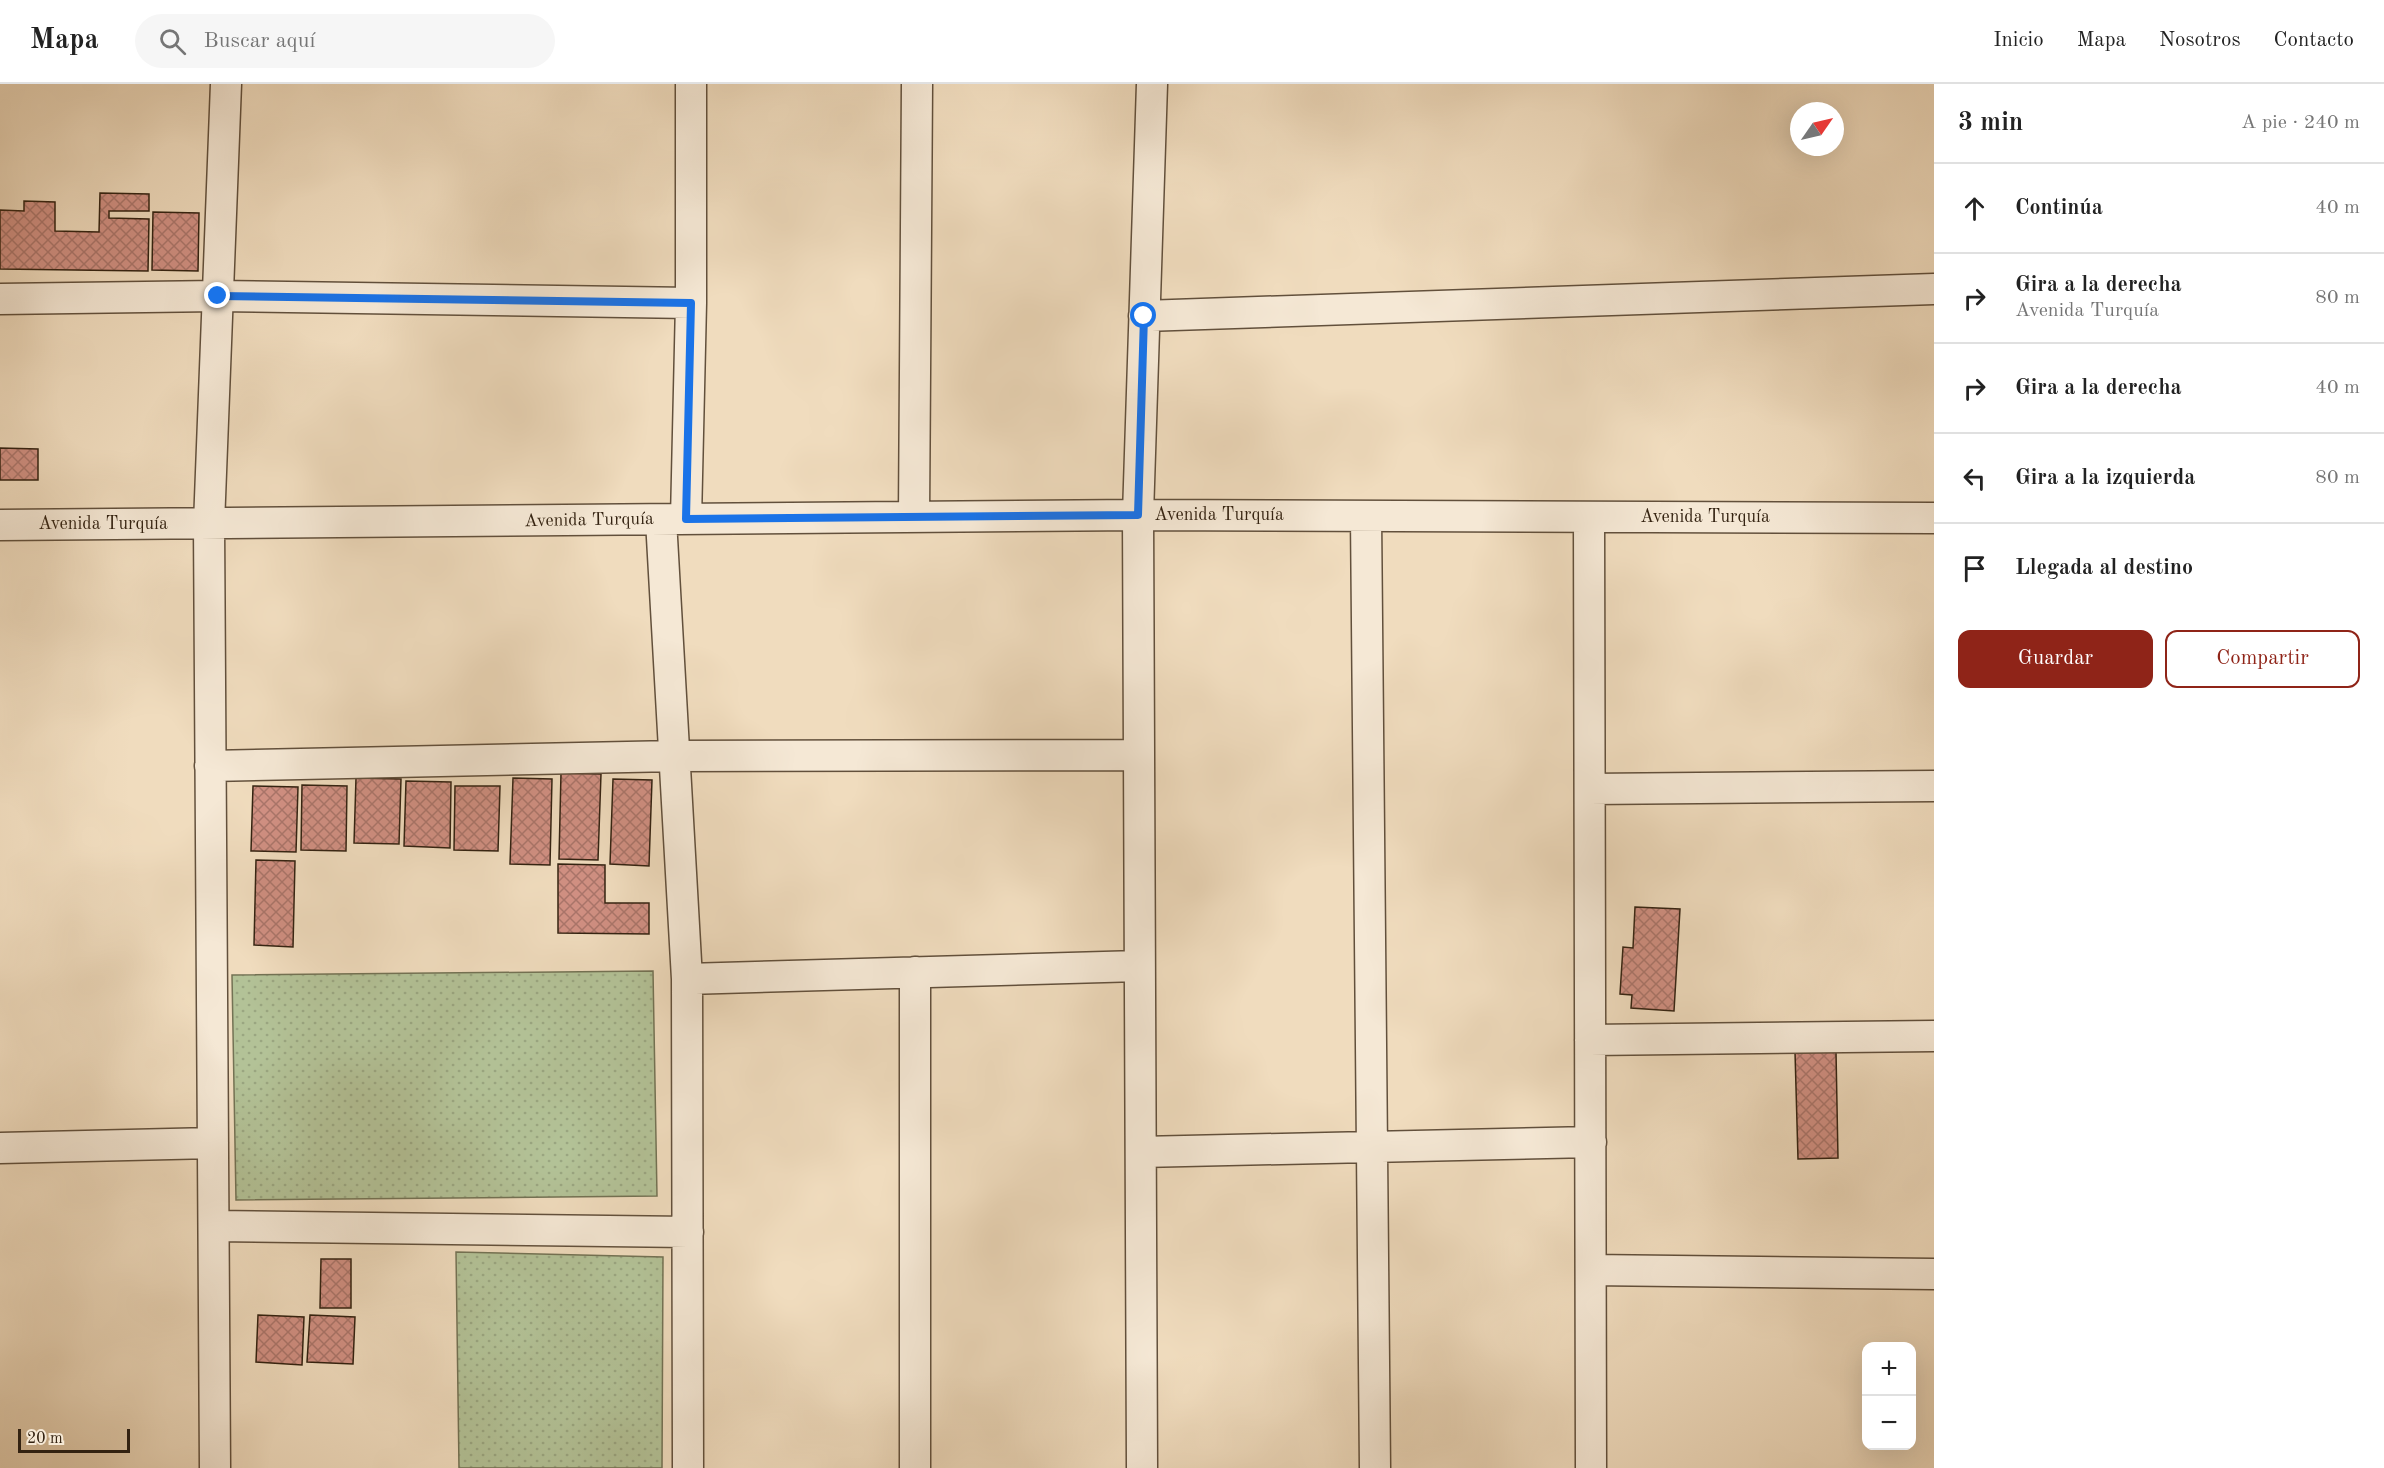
<!DOCTYPE html>
<html lang="es">
<meta charset="utf-8">
<style>
body{margin:0;font-family:"Old Standard TT",serif;background:#f6f6f6;color:#222}
.controls{position:absolute;right:18px;bottom:18px;display:grid;overflow:hidden;border-radius:12px;box-shadow:0 6px 24px #0002}
.controls button{width:54px;height:54px;display:grid;place-items:center;padding:0;border:0;border-bottom:2px solid #e0e0e0;background:#fff;color:#222;font:30px sans-serif}
.compass{position:absolute;left:1790px;top:18px;width:54px;height:54px;border-radius:50%;background:#fff;box-shadow:0 6px 24px #0002;rotate:56deg}
.scale{position:absolute;left:18px;bottom:15px;width:112px;box-sizing:border-box;padding-left:6px;border:3px solid #321;border-top:0;font-size:16px;line-height:21px;white-space:nowrap;color:#321;-webkit-text-stroke:4px #f5e8d5;paint-order:stroke}
.stop{position:absolute;width:18px;height:18px;margin:-14px;border:4px solid #1a73e8;border-radius:50%;background:#fff}
.stop.end{background:#1a73e8;border-color:#fff;box-shadow:0 2px 6px #0008}
.list{margin:0;padding:0;list-style:none}
h2{display:flex;justify-content:space-between;align-items:center;height:78px;margin:0;padding:0 24px;font-size:26px}
h2 small{font-size:20px;font-weight:400;color:#767676}
.list li{display:grid;grid-template-columns:39px 1fr auto;gap:18px;align-items:center;box-sizing:border-box;height:90px;padding:0 24px;border-top:2px solid #e0e0e0}
.list b{display:block;font-size:22px;white-space:nowrap}
.list p{margin:0;font-size:20px;white-space:nowrap;color:#767676}
.list em{font-size:20px;font-style:normal;color:#767676}
.actions{display:flex;gap:12px;padding:18px 24px}
.actions a{flex:1;padding:14px 0;border:2px solid #8f2418;border-radius:12px;text-align:center;font-size:21px;color:#8f2418}
.actions .main{background:#8f2418;color:#fff}
.icon{flex:none;width:33px;height:33px;fill:none;stroke:currentColor;stroke-width:2;stroke-linecap:round;stroke-linejoin:round}
.map{position:relative;flex:none;width:1934px;height:1384px;overflow:hidden}
header{display:flex;align-items:center;gap:36px;box-sizing:border-box;height:84px;padding:0 30px;background:#fff;border-bottom:2px solid #e0e0e0}
header strong{font-size:28px}
nav{display:flex;gap:33px;margin-inline-start:auto;font-size:21px}
.search{width:420px;height:54px;background:#f6f6f6;display:flex;align-items:center;gap:15px;box-sizing:border-box;padding:0 21px;border-radius:33px;color:#767676;font-size:22px}
main{display:flex}
aside{flex:1;background:#fff}
.map>svg:first-child{display:block}
</style>
<header>
<strong>Mapa</strong>
<div class="search"><svg class="icon" aria-label="search" viewBox="0 0 24 24"><circle cx="10" cy="10" r="6"/><path d="M15 15l6 6"/></svg>Buscar aquí</div>
<nav><a>Inicio</a><a>Mapa</a><a>Nosotros</a><a>Contacto</a></nav>
</header>
<main>
<div class="map">
<svg width="1934" height="1384" viewBox="0 0 1934 1384">
<defs>
<pattern id="park-dots" width="8" height="8" patternUnits="userSpaceOnUse" patternTransform="scale(1.5)"><rect width="8" height="8" fill="#b3c297"/><path d="M2 2h.1M6 6h.1" fill="none" stroke="#9aa681" stroke-width="1.8" stroke-linecap="round"/></pattern>
<pattern id="building-cross-hatch" width="8" height="8" patternUnits="userSpaceOnUse" patternTransform="scale(1.5)"><rect width="8" height="8" fill="#d19083"/><path d="M0 0l8 8M0 8l8-8" fill="none" stroke="#aa756a"/></pattern>
</defs>
<rect width="100%" height="100%" fill="#f0dcbe"/>
<filter id="stains"><feTurbulence type="fractalNoise" baseFrequency=".00333" numOctaves="4"/><feColorMatrix values="0 0 0 0 .2 0 0 0 0 .09 0 0 0 0 .02 0 0 0 .5 -.17"/></filter>
<radialGradient id="worn" r=".72"><stop offset=".6" stop-color="#630" stop-opacity="0"/><stop offset="1" stop-color="#630" stop-opacity=".3"/></radialGradient>
<path fill="url(#park-dots)" stroke="#737254" stroke-width="1.5" d="M 653,887 L 657,1112 L 236,1116 L 232,891 Z
M 456,1168 L 663,1173 L 662,1384 L 459,1384 Z"/>
<path fill="url(#building-cross-hatch)" stroke="#321" stroke-width="1.5" d="M 100,109 L 149,110 L 149,127 L 109,127 L 109,134 L 149,135 L 148,187 L 0,185 L 0,126 L 24,127 L 24,117 L 55,118 L 55,147 L 99,148 Z
M 153,128 L 199,129 L 198,187 L 152,186 Z
M 0,364 L 38,365 L 38,396 L 0,396 Z
M 561,689 L 601,690 L 598,776 L 559,775 Z
M 356,694 L 401,695 L 399,760 L 354,759 Z
M 513,694 L 552,695 L 550,781 L 510,780 Z
M 613,695 L 652,696 L 649,782 L 610,780 Z
M 406,697 L 451,698 L 450,764 L 404,762 Z
M 302,701 L 347,702 L 346,767 L 301,766 Z
M 253,702 L 298,703 L 296,768 L 251,767 Z
M 455,702 L 500,702 L 498,767 L 454,766 Z
M 256,776 L 295,777 L 293,863 L 254,861 Z
M 558,780 L 605,781 L 605,819 L 649,819 L 649,850 L 558,849 Z
M 1635,823 L 1680,825 L 1674,927 L 1631,924 L 1632,911 L 1620,910 L 1623,863 L 1633,864 Z
M 1795,968 L 1836,968 L 1838,1074 L 1798,1075 Z
M 321,1175 L 351,1175 L 351,1224 L 320,1224 Z
M 258,1231 L 304,1233 L 302,1281 L 256,1278 Z
M 310,1231 L 355,1233 L 353,1280 L 307,1278 Z"/>
<g fill="none" stroke-linecap="round" stroke-linejoin="round">
<defs>
<path id="street" d="M 0,215 L 217,212 L 691,219
M 1144,232 L 1934,205
M 1366,432 L 1375,1384
M 914,433 L 917,0
M 1589,433 L 1591,1384
M 686,435 L 691,219 L 691,0
M 661,436 L 687,895 L 688,1384
M 0,441 L 1138,431 L 1934,434
M 210,682 L 675,672 L 1139,671
M 1590,705 L 1934,702
M 915,888 L 915,1384
M 687,895 L 1139,882
M 1590,956 L 1934,952
M 0,1064 L 213,1059
M 1141,1068 L 1591,1058
M 214,1142 L 688,1148
M 1591,1186 L 1934,1190
M 215,1384 L 209,440 L 226,0
M 1142,1384 L 1138,431 L 1152,0"/>
</defs>
<use href="#street" stroke="#62503c" stroke-width="33"/>
<use href="#street" stroke="#f5e8d5" stroke-width="30"/>
</g>
<g fill="none" stroke-linecap="round" stroke-linejoin="round">
<path stroke="#1a73e8" stroke-width="8" d="M 218,212 L 691,219 L 686,435 L 1138,431 L 1144,232"/>
</g>
<g text-anchor="middle" dominant-baseline="central" stroke-width="5" stroke-linejoin="round" paint-order="stroke">
<g font-size="18" fill="#321" stroke="#f5e8d5">
<text x="1219" y="431">Avenida Turquía</text>
<text x="1705" y="433">Avenida Turquía</text>
<text transform="translate(589 436) rotate(-1)">Avenida Turquía</text>
<text x="103" y="440">Avenida Turquía</text>
</g>
</g>
<rect width="100%" height="100%" filter="url(#stains)"/>
<rect width="100%" height="100%" fill="url(#worn)"/>
</svg>
<div class="controls">
<button>+</button>
<button>−</button>
</div>
<svg class="compass" viewBox="-18 -18 36 36"><path d="M0-13l5 13h-10z" fill="#e53935"/><path d="M0 13l5-13h-10z" fill="#767676"/></svg>
<div class="scale">20 m</div>
<div class="stop" style="left:1144px;top:232px"></div>
<div class="stop end" style="left:218px;top:212px"></div>
</div>
<aside>
<h2>3 min<small>A pie · 240 m</small></h2>
<ul class="list">
<li><svg class="icon" aria-label="ahead" viewBox="0 0 24 24"><path d="M12 20V5M6 11l6-6 6 6"/></svg><div><b>Continúa</b></div><em>40 m</em></li>
<li><svg class="icon" aria-label="right" viewBox="0 0 24 24"><path d="M7 20v-9h11M14 6l5 5-5 5"/></svg><div><b>Gira a la derecha</b><p>Avenida Turquía</p></div><em>80 m</em></li>
<li><svg class="icon" aria-label="right" viewBox="0 0 24 24"><path d="M7 20v-9h11M14 6l5 5-5 5"/></svg><div><b>Gira a la derecha</b></div><em>40 m</em></li>
<li><svg class="icon" aria-label="left" viewBox="0 0 24 24"><path d="M17 20v-9H6M10 6l-5 5 5 5"/></svg><div><b>Gira a la izquierda</b></div><em>80 m</em></li>
<li><svg class="icon" aria-label="arrive" viewBox="0 0 24 24"><path d="M6 21V4h12l-3 4 3 4H6"/></svg><div><b>Llegada al destino</b></div></li>
</ul>
<div class="actions"><a class="main">Guardar</a><a>Compartir</a></div>
</aside>
</main>
